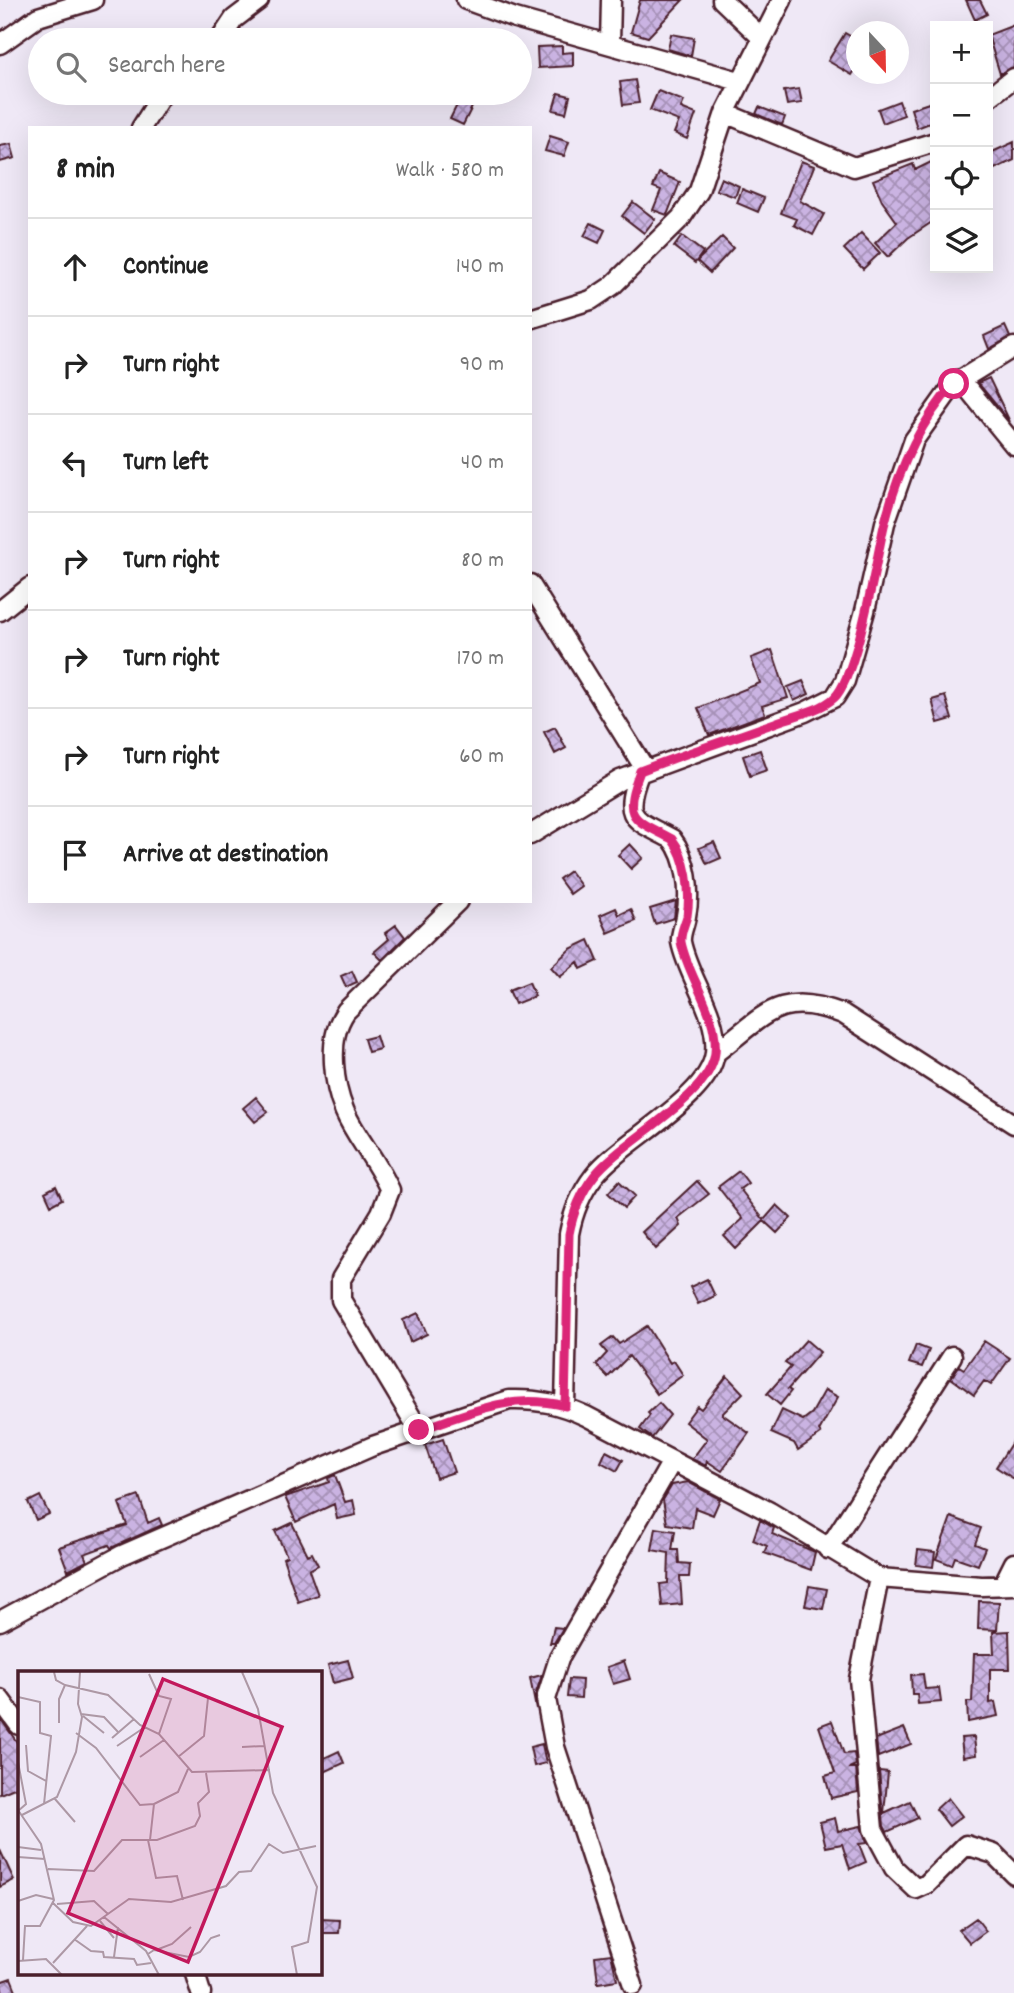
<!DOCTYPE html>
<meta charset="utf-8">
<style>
body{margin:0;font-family:Dekko,sans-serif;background:#f2f2f2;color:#222}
.controls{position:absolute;right:21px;top:21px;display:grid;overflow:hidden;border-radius:0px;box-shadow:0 7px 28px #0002}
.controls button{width:63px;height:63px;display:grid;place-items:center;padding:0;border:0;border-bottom:2px solid #e0e0e0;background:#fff;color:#222;font:35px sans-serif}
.compass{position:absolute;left:846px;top:21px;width:63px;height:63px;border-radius:50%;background:#fff;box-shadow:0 7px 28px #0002;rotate:158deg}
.stop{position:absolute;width:21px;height:21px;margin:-16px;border:5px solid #db2777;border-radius:50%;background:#fff}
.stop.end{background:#db2777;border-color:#fff;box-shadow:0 2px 7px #0008}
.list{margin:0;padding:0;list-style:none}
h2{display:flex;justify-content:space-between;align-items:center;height:91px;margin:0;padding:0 28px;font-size:30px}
h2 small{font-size:23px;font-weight:400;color:#767676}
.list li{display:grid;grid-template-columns:46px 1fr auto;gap:21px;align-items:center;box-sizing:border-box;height:98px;padding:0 28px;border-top:2px solid #e0e0e0}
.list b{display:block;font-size:26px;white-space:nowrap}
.list em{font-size:23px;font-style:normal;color:#767676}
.icon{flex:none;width:38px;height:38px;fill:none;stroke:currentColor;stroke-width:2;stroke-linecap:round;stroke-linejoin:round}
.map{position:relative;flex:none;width:1014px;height:1993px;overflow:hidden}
.search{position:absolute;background:#fff;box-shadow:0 7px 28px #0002;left:28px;top:28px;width:504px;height:77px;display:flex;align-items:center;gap:18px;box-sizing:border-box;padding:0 24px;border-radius:38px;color:#767676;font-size:26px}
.panel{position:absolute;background:#fff;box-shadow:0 7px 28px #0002;left:28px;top:126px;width:504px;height:777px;border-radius:0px}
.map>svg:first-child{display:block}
</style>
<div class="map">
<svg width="1014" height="1993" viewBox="0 0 1014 1993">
<defs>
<pattern id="building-cross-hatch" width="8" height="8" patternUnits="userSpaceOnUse" patternTransform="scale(1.75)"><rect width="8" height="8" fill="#cab3e2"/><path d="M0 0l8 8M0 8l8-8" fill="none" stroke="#a691b7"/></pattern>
</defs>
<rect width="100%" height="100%" fill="#efe8f6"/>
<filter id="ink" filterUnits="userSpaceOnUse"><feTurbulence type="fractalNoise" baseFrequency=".0143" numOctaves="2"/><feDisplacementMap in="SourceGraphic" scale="14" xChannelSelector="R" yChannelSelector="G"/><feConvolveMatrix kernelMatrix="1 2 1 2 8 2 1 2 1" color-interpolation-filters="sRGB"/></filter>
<g filter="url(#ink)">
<path fill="url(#building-cross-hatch)" stroke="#4a1f2b" stroke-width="2" d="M 640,0 L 683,0 L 648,37 L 631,32 Z
M 966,0 L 980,0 L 987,14 L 975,20 Z
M 1014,25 L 1014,67 L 1000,74 L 988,35 Z
M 845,33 L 857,40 L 857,67 L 852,75 L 828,61 Z
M 671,34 L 694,38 L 691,56 L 668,49 Z
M 562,46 L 562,53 L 573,52 L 573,66 L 538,68 L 537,47 Z
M 635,80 L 639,103 L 623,105 L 620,82 Z
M 799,89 L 802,103 L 787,105 L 784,91 Z
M 658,91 L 684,101 L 681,108 L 696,114 L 687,139 L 674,133 L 679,121 L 650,110 Z
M 463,93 L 479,93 L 463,125 L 450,119 Z
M 558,93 L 570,96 L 566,113 L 553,110 Z
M 899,101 L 904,115 L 883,123 L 878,109 Z
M 935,101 L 935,121 L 917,128 L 911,109 Z
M 759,107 L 785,117 L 782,125 L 756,114 Z
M 550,136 L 569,142 L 564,156 L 545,151 Z
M 1014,142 L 1014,160 L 988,172 L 988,154 Z
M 11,144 L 15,158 L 0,162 L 0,146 Z
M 935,160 L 935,220 L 908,238 L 888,257 L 875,243 L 897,222 L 882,201 L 873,180 L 913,164 L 915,170 Z
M 801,161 L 814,166 L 800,201 L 824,214 L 813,235 L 794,225 L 797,219 L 781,213 Z
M 659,173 L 680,182 L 667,215 L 653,210 L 661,190 L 653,187 Z
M 721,178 L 739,186 L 735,197 L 716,190 Z
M 742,189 L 764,198 L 758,212 L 737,203 Z
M 633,202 L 655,219 L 644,233 L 622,216 Z
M 591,223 L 605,230 L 599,243 L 584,236 Z
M 861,233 L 880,253 L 863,269 L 844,249 Z
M 682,236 L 703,252 L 695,263 L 674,247 Z
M 722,237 L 733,248 L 710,273 L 697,261 Z
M 1005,326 L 1010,337 L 989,349 L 984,336 Z
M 989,378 L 1010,422 L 978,383 Z
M 772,650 L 788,698 L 762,706 L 765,714 L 709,735 L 698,708 L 760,683 L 751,658 Z
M 803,681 L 809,694 L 794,701 L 788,687 Z
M 945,696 L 952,719 L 938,723 L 932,700 Z
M 555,727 L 566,748 L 555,754 L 544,732 Z
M 760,750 L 767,770 L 750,776 L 743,756 Z
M 714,842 L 721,858 L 707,864 L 699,848 Z
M 630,844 L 643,858 L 631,869 L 618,855 Z
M 570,871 L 581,886 L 570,894 L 559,879 Z
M 676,901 L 674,918 L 655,924 L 650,909 Z
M 616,908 L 619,915 L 631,909 L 636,921 L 608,933 L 600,915 Z
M 396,925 L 405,937 L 382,960 L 374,952 L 389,939 L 385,933 Z
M 589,940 L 598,961 L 581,969 L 578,962 L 560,977 L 551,967 L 570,949 Z
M 352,971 L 357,982 L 346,987 L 341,976 Z
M 529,982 L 535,996 L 515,1004 L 509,990 Z
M 376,1036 L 380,1049 L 368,1052 L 364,1039 Z
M 256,1097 L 268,1112 L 255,1122 L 243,1108 Z
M 739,1171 L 748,1183 L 740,1189 L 764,1220 L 777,1205 L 791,1218 L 777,1233 L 764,1221 L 736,1249 L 724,1236 L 743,1219 L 718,1187 Z
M 619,1181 L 635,1196 L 624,1208 L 608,1193 Z
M 697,1181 L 709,1194 L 678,1218 L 681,1226 L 656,1249 L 642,1232 Z
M 56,1186 L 62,1199 L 51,1205 L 45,1192 Z
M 707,1279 L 715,1296 L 698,1304 L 690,1287 Z
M 418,1313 L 427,1334 L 410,1342 L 403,1320 Z
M 647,1326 L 670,1363 L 674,1361 L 683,1375 L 657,1394 L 629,1356 L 608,1377 L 596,1365 L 607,1353 L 601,1346 L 613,1337 L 619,1344 Z
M 806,1340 L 820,1352 L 788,1389 L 791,1391 L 780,1405 L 767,1394 L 791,1367 L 785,1363 Z
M 984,1341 L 1010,1358 L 991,1385 L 984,1381 L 974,1395 L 951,1378 L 959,1366 L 964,1369 Z
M 916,1345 L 929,1350 L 922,1367 L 909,1363 Z
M 727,1376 L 743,1393 L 722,1414 L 749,1433 L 722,1471 L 707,1461 L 706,1466 L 692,1459 L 707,1439 L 685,1422 L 697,1406 L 701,1409 Z
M 825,1390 L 838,1397 L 819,1431 L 821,1434 L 798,1450 L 794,1443 L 771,1433 L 782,1410 L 803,1420 L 812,1413 Z
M 659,1403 L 670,1415 L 652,1438 L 640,1429 L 650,1415 L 648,1413 Z
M 443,1439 L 454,1472 L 436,1478 L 425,1445 Z
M 1014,1439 L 1014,1479 L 996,1467 Z
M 606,1451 L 623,1460 L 617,1471 L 601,1462 Z
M 335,1475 L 345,1502 L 353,1500 L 356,1515 L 337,1519 L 334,1504 L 296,1522 L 285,1497 L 329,1482 L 328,1478 Z
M 688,1482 L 720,1499 L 713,1515 L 695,1508 L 692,1528 L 667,1524 L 663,1500 L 672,1485 Z
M 40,1496 L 49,1514 L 36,1520 L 28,1502 Z
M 139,1496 L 148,1523 L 159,1518 L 162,1525 L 111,1548 L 109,1545 L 84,1554 L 87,1561 L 68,1571 L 59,1547 L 127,1525 L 119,1503 Z
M 951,1517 L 981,1528 L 975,1544 L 985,1548 L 978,1565 L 955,1557 L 952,1565 L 936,1559 Z
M 760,1520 L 774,1528 L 772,1534 L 815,1552 L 811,1570 L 764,1553 L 767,1546 L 753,1540 Z
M 292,1523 L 308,1555 L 312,1553 L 318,1565 L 309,1570 L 318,1595 L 298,1602 L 283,1558 L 287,1556 L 275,1531 Z
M 656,1528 L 675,1531 L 672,1550 L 678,1550 L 679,1563 L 690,1564 L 689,1577 L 680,1577 L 682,1604 L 662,1606 L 660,1584 L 668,1583 L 669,1553 L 652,1550 Z
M 918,1550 L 935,1552 L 933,1567 L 916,1565 Z
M 809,1586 L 827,1589 L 823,1609 L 805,1606 Z
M 979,1601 L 999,1602 L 997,1630 L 978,1629 Z
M 554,1627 L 563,1628 L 554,1643 L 550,1643 Z
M 1009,1631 L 1010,1669 L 990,1669 L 990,1703 L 995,1702 L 998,1716 L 968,1722 L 967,1702 L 972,1702 L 974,1654 L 994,1654 L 993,1632 Z
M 348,1660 L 353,1678 L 333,1683 L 328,1665 Z
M 624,1661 L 630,1679 L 613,1684 L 607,1667 Z
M 923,1674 L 925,1689 L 939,1688 L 941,1702 L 918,1704 L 917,1694 L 912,1694 L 911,1675 Z
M 542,1675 L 535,1696 L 536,1709 L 530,1678 Z
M 569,1679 L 582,1680 L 581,1698 L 567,1697 Z
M 0,1718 L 19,1745 L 19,1786 L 0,1794 Z
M 832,1721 L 844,1754 L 854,1753 L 856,1765 L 849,1768 L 856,1768 L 858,1792 L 831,1798 L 825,1776 L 835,1773 L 819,1726 Z
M 904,1728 L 911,1744 L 878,1757 L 876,1739 Z
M 974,1737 L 976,1755 L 963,1757 L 961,1738 Z
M 542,1744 L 546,1763 L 534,1766 L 530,1747 Z
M 339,1751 L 344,1763 L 320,1774 L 320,1760 Z
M 879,1771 L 888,1772 L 884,1813 L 910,1801 L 918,1818 L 887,1832 L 884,1826 Z
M 948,1798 L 962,1816 L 949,1826 L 936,1809 Z
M 835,1818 L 838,1831 L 861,1826 L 867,1843 L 859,1844 L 866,1862 L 850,1869 L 842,1844 L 826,1847 L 820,1822 Z
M 0,1850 L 14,1880 L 0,1887 Z
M 976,1918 L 986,1931 L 970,1943 L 959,1930 Z
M 320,1919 L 340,1920 L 339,1933 L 320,1933 Z
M 611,1954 L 617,1980 L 598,1983 L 595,1956 Z
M 11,1978 L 17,1993 L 3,1993 L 0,1982 Z"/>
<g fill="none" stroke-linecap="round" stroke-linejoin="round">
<defs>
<path id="minor" d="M 466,0 L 515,18 L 739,81
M 722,0 L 762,38
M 220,40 L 234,19 L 259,0
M 0,44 L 38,17 L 93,0
M 610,44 L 611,0
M 988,98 L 1014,78
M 725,113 L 854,167 L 935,142
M 141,128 L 163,93
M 530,319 L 591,300 L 612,286 L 681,218 L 699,191 L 725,113 L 782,0
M 960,379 L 1014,445
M 530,584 L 645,769
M 0,611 L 30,587
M 530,835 L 620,780 L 805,712 L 835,697 L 845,681 L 865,611 L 885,523 L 914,440 L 954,384 L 1014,347
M 715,1053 C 765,1016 778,989 843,1014 L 1014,1124
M 565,1406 L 569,1234 C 573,1213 580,1194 594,1176 C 622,1140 710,1098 715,1053 C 719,1014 688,978 681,942 C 680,933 685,925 686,916 C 691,893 687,858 672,839 C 634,819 621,820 640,771
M 419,1430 L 341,1300 L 341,1279 L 381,1213 L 390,1190 C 367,1140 337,1123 334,1063 C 333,1043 335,1027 346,1011 L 458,901
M 828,1549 L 952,1356
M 879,1578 L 859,1679 L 873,1829 L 894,1868 L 916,1889 L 927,1884 L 966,1845 L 994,1854 L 1014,1874
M 1003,1585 L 1014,1563
M 0,1621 L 122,1555 L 373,1446 L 509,1400 C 538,1399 560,1404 586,1416 L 770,1512 L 879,1578 L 981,1586 L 1014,1585
M 0,1699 L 19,1725
M 195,1974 L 201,1993
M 633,1985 L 555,1747 L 546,1699 L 559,1658 L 671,1463"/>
</defs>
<use href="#minor" stroke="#4a1f2b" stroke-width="23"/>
<use href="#minor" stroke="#fff" stroke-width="18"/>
</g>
</g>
<g fill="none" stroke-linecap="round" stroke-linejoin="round" filter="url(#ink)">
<path stroke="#db2777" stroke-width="9" d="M 419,1430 C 470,1413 511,1392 565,1406 L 569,1234 C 573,1213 580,1194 594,1176 C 622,1140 710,1098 715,1053 C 719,1014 688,978 681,942 C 680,933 685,924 687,916 C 691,892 687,858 672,839 C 634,819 621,820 640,771 C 686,753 734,738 780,721 C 797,715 821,710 834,698 C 857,677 876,561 884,526 C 897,473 918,424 954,384"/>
</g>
<g transform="translate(18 1671)">
<rect width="304" height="304" fill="#efe8f6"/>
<path fill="none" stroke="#ad98a5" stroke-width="2" d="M 36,1 L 38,9 L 47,14 L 90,24 L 122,54 L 141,63 L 174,101 L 252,99M 224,1 L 240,38 L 255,122 L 299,216 L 290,271 L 274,276 L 279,304M 131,3 L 141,25 L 153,28 L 141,63M 0,26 L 22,31 L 22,62 L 33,65 L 26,133M 63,43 L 86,46 L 101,62M 65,45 L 86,62M 41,52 L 41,28 L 47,14M 58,62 L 78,77 L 122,134 L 136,133M 94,67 L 116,48M 8,74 L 10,100 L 28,110M 99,75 L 127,56M 224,76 L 246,75M 122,86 L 146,69M 160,86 L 186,65 L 190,27M 0,91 L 8,133 L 0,140M 37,128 L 57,151M 0,139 L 23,173 L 36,229 L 22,255 L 7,255 L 5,289M 4,144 L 39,126 L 58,81 L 64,46 L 60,33 L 62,1M 130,169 L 138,207 L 159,205 L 165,229M 132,169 L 136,133 L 160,121 L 170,98M 0,176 L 23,179M 0,186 L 27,188M 30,198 L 76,200 L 104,169 L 139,169 L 177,155 L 182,145 L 180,132 L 191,121 L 188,102M 0,230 L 18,224 L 35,228M 35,232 L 55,251 L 73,255 L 111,228 L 153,231 L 208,215 L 221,201 L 233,200 L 251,173 L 265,182 L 298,175M 39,233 L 76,230 L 90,243M 86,246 L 128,280 L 141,304M 82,250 L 96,267M 56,268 L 73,280 L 85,281 L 86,286 L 116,288 L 119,294 L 133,292M 138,279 L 154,273 L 173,256M 130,283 L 136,279 L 171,286 L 182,281 L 193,267 L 202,264M 96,286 L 100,256M 0,290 L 28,288 L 44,304M 35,292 L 69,255"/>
<path fill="#c2185b" fill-opacity="0.15" stroke="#c2185b" stroke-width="3.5" d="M 145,8 L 264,56 L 170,291 L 50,242 Z"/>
<rect width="304" height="304" fill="none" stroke="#4a1f2b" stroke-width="3.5"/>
</g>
</svg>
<div class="controls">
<button>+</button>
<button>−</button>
<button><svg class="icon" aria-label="locate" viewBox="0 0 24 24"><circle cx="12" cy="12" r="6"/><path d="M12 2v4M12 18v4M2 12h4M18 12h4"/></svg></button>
<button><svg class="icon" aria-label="layers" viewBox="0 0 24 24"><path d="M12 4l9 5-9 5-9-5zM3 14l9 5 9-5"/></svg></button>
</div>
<svg class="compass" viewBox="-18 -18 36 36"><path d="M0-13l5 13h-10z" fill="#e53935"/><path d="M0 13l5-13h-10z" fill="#767676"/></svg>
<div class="stop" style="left:954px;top:384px"></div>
<div class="stop end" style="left:419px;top:1430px"></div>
<div class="search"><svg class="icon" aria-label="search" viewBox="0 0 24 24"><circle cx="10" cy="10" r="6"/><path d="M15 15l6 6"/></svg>Search here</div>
<section class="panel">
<h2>8 min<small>Walk · 580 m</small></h2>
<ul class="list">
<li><svg class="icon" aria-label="ahead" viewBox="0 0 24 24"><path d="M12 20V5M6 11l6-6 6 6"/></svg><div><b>Continue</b></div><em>140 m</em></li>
<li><svg class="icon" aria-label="right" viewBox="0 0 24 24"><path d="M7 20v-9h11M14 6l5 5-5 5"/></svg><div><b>Turn right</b></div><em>90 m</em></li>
<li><svg class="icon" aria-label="left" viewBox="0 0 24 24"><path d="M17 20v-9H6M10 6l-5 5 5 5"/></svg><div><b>Turn left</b></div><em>40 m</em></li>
<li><svg class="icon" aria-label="right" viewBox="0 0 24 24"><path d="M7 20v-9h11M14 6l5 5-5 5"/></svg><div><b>Turn right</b></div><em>80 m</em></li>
<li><svg class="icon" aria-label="right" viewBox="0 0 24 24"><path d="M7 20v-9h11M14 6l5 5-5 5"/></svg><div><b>Turn right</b></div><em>170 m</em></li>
<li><svg class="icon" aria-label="right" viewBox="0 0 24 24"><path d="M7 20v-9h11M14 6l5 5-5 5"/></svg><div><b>Turn right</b></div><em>60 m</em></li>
<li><svg class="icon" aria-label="arrive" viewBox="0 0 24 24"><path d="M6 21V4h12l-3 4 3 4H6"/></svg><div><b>Arrive at destination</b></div></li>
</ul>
</section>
</div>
